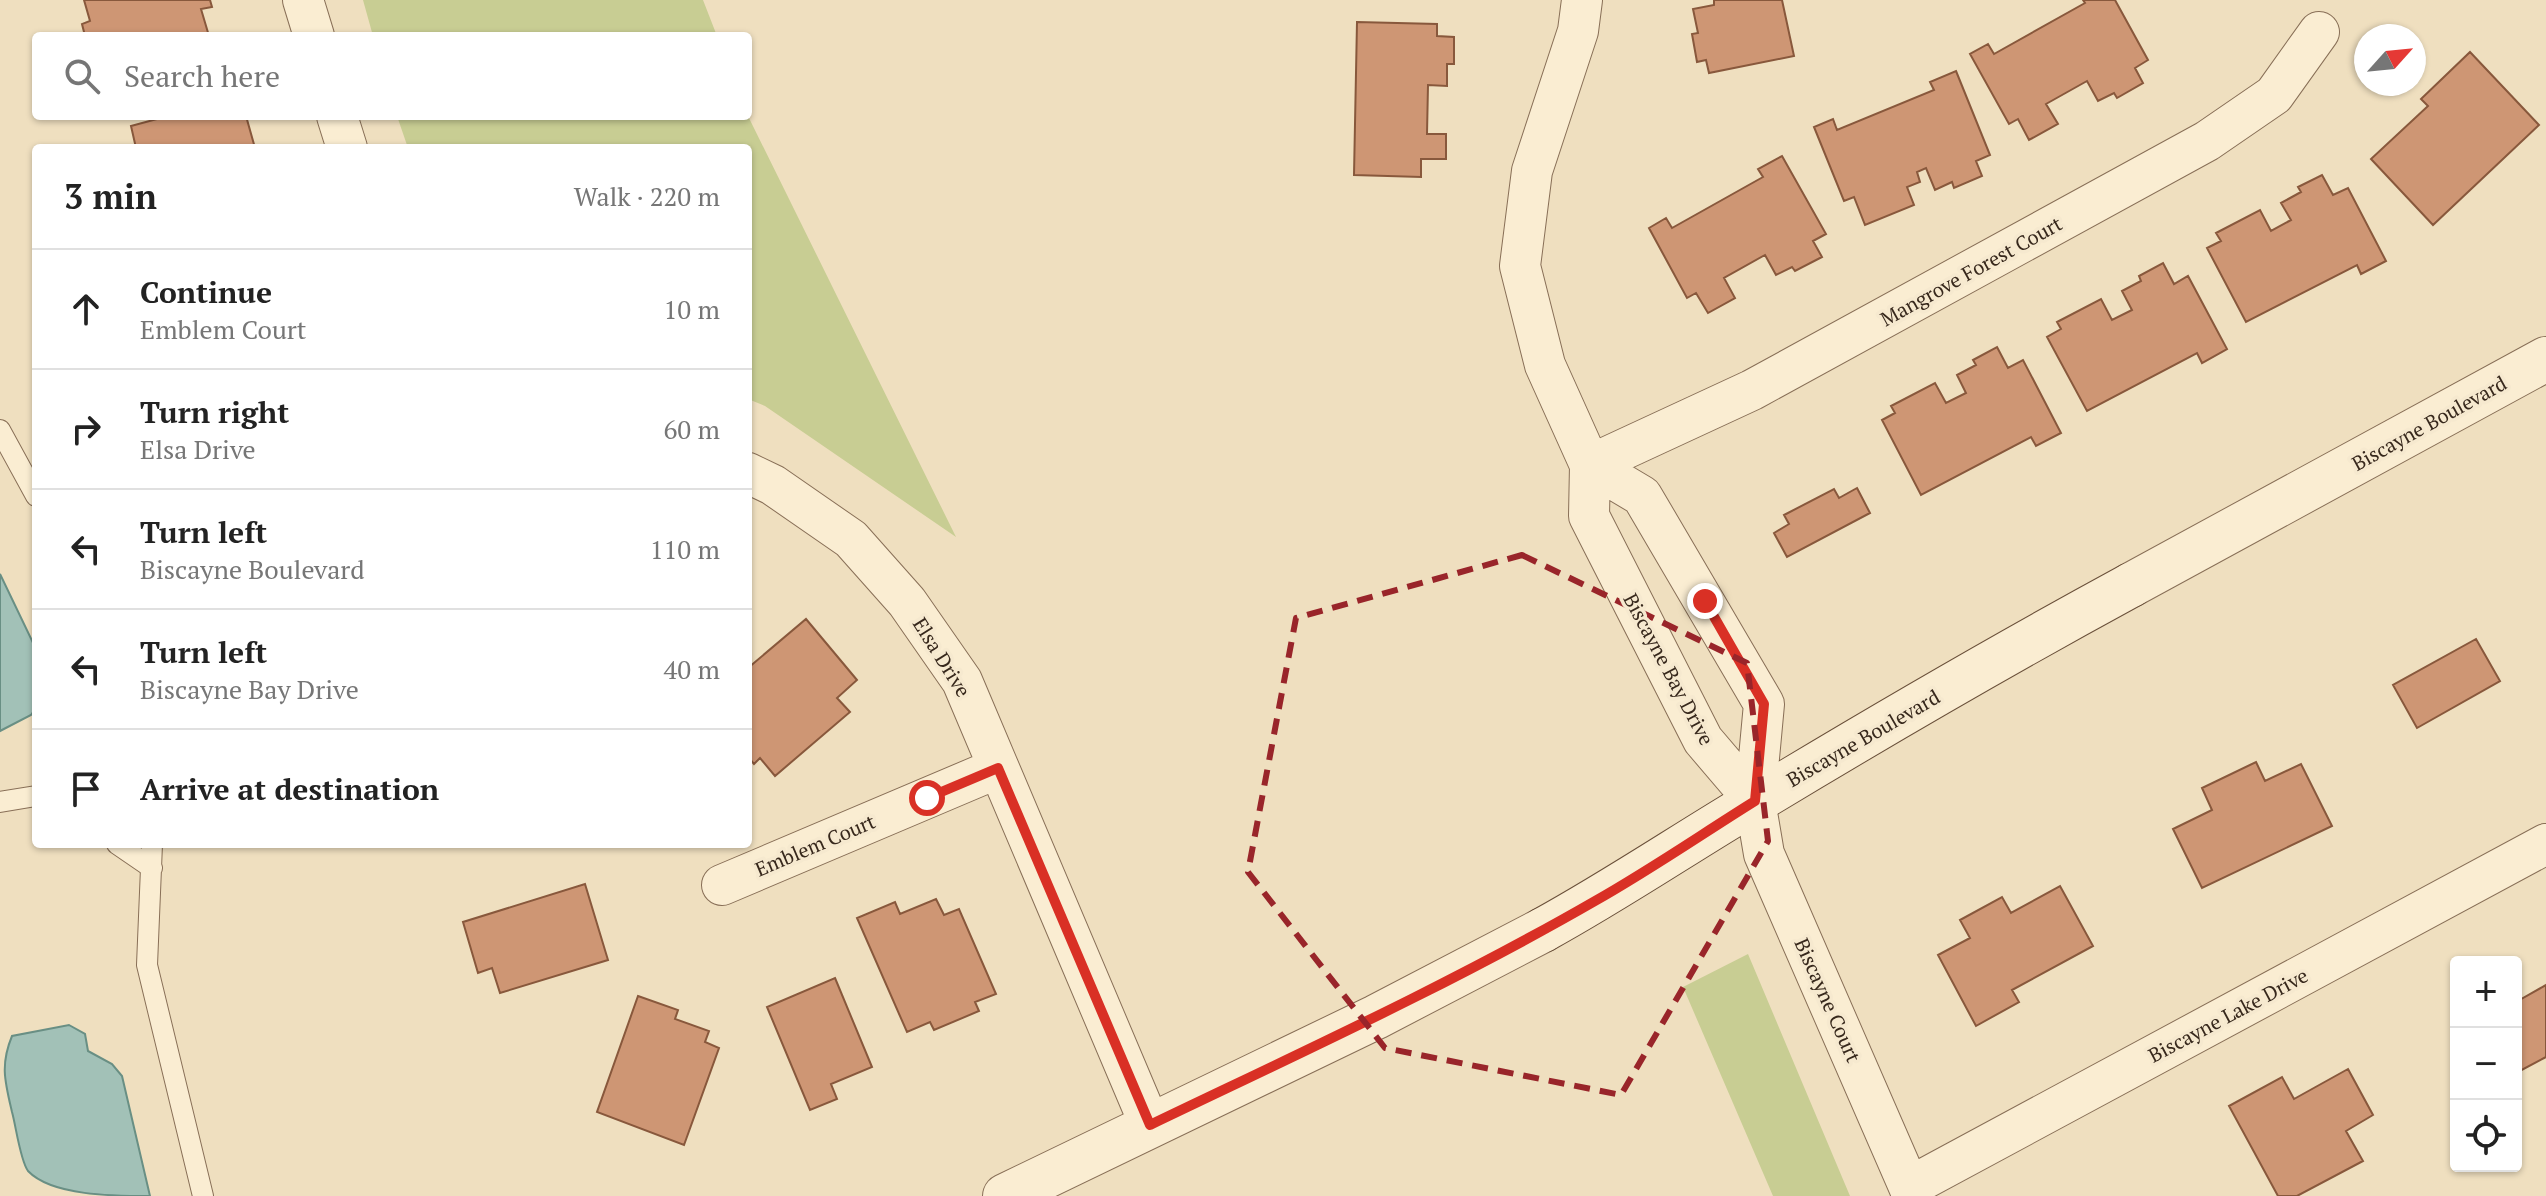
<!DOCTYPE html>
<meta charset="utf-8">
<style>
body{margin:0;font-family:"PT Serif",serif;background:#f6f6f6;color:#222}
.controls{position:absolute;right:24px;bottom:24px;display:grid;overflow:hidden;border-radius:8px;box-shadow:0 2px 6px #0004}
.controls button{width:72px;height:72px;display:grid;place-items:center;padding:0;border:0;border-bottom:2px solid #e0e0e0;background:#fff;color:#222;font:40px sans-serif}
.compass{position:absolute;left:2354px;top:24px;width:72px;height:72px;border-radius:50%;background:#fff;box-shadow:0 2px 6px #0004;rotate:63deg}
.stop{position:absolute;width:24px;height:24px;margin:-18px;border:6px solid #d93025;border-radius:50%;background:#fff}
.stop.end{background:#d93025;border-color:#fff;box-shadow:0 2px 8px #0008}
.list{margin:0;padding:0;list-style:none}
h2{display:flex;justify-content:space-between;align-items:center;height:104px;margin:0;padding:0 32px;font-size:34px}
h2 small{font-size:26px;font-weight:400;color:#767676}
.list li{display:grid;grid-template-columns:52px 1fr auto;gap:24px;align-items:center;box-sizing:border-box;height:120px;padding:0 32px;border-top:2px solid #e0e0e0}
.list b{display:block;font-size:30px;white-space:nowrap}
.list p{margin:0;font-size:26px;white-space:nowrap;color:#767676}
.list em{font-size:26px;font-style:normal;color:#767676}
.icon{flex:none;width:44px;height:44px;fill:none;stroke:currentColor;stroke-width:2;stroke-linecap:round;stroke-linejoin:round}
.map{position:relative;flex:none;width:2546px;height:1196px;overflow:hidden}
.search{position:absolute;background:#fff;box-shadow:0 2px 6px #0004;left:32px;top:32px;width:720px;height:88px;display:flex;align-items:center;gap:20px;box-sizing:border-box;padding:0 28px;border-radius:8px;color:#767676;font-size:30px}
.panel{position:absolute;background:#fff;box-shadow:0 2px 6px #0004;left:32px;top:144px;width:720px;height:704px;border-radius:8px}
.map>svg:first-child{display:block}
</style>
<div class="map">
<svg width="2546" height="1196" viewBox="0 0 2546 1196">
<rect width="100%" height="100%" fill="#efdfbf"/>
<path fill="#c8cd93" d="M 363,0 L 703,0 L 717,36 L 373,36 Z
M 397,116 L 748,116 L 956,537 L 765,406 L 748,399 L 748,148 L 408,148 Z
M 1748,954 L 1850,1196 L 1773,1196 L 1683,987 Z"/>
<path fill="#a2c1b7" stroke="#698f84" stroke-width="2" d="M 0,574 L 36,649 L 36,708 L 31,715 L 0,731 Z
M 69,1025 L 85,1034 L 88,1051 L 112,1064 L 122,1076 L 150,1196 C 114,1196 52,1196 28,1171 C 20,1160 16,1126 12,1112 C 5,1082 0,1065 12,1036 Z"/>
<path fill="#ce9674" stroke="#88583c" stroke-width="2" d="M 84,0 L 210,0 L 212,7 L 201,9 L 209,36 L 85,36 L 82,24 L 90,21 Z
M 1714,0 L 1782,0 L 1794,56 L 1709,73 L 1706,60 L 1697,62 L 1692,34 L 1698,33 L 1693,9 L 1714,5 Z
M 2083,0 L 2115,0 L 2148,60 L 2135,68 L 2143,83 L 2117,98 L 2114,93 L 2098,101 L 2087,81 L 2046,104 L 2058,124 L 2029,140 L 2018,119 L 2009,124 L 1970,54 L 1988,44 L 1994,54 L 2085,3 Z
M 1357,22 L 1437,24 L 1437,36 L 1454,37 L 1454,64 L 1447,64 L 1447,86 L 1428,85 L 1427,134 L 1446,134 L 1446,159 L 1421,159 L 1421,177 L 1354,175 Z
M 2470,52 L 2539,125 L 2433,225 L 2371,159 L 2428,106 L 2421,99 Z
M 1956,71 L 1990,155 L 1976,161 L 1982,176 L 1954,188 L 1952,182 L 1935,190 L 1926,168 L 1917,172 L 1920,182 L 1907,187 L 1914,205 L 1865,225 L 1854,197 L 1844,201 L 1814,127 L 1833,119 L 1837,130 L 1934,90 L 1930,82 Z
M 168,116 L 246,116 L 255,148 L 136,148 L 131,126 Z
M 1782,156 L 1826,234 L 1813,241 L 1822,257 L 1795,271 L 1792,267 L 1776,275 L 1765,255 L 1724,278 L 1735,298 L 1708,313 L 1696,293 L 1687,298 L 1649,228 L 1666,218 L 1672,228 L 1763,177 L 1758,169 Z
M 2322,175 L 2333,195 L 2348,188 L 2386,261 L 2361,274 L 2357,265 L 2246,322 L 2207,248 L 2221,241 L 2216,233 L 2260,210 L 2271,231 L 2291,220 L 2281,203 L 2301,192 L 2298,187 Z
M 2163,263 L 2174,284 L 2188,276 L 2227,349 L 2202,363 L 2197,353 L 2087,411 L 2047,337 L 2061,329 L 2057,322 L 2101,299 L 2112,320 L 2132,310 L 2122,291 L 2141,281 L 2139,276 Z
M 1997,347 L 2008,368 L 2023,360 L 2061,433 L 2036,446 L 2031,437 L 1921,495 L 1882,420 L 1895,413 L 1891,406 L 1935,383 L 1946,403 L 1966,393 L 1957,375 L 1976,365 L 1973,360 Z
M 1857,488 L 1870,513 L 1787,557 L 1774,533 L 1789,524 L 1784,515 L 1834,489 L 1839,498 Z
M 806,619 L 857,680 L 837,698 L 850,712 L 775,776 L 760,758 L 754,764 L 748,757 L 748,668 Z
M 2476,639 L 2500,681 L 2417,728 L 2393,685 Z
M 2256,762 L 2265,781 L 2301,764 L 2332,826 L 2202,888 L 2173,829 L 2212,810 L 2202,788 Z
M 585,884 L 608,960 L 500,993 L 492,968 L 478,973 L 463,922 Z
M 2060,886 L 2093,946 L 2012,990 L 2019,1002 L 1976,1026 L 1938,955 L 1970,938 L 1960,920 L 2002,897 L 2011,913 Z
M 936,899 L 944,915 L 959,909 L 996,994 L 975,1002 L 979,1011 L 934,1030 L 930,1022 L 907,1032 L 857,918 L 895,902 L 900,914 Z
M 835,978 L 872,1067 L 831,1084 L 837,1099 L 810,1110 L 767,1007 Z
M 2546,985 L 2546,1057 L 2516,1073 L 2516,1002 Z
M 638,996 L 678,1010 L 675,1019 L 709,1031 L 705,1042 L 719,1048 L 684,1145 L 597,1112 Z
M 2348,1069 L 2373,1115 L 2346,1131 L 2363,1161 L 2297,1196 L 2278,1196 L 2229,1106 L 2282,1077 L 2294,1099 Z"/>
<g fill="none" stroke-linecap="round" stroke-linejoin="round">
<defs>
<path id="service" d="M 0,430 L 36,496
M 0,802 L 36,796
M 117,844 L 152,868
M 152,844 L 147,965 L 203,1196"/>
<path id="minor" d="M 303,0 L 314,36
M 1582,0 L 1578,31 L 1532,171 L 1520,266 L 1545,365 L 1590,465 L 1589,516 L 1703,740 L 1755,801
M 337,116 L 347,148
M 1590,465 L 1752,390 L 2207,141 L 2274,95 L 2319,32
M 1590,465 L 1642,496 L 1764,704 L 1755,801 L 1764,854 L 1913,1196
M 748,473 L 773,485 L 851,539 L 907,602 L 962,681 L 1150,1125
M 722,885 L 998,768
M 1909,1187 L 2546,844"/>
<path id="tertiary" d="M 2131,585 L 2546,359
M 1005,1196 L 1376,1017 L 1543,930"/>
<path id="secondary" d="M 1543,930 C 1616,890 1685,843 1756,801 C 1880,726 2004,654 2131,585"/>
</defs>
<use href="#service" stroke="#886f57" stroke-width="22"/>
<use href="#minor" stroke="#886f57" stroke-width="42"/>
<use href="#tertiary" stroke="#886f57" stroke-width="46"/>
<use href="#secondary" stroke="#6a503a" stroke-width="46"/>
<use href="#service" stroke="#faedd2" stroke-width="20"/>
<use href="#minor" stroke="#faedd2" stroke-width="40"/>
<use href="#tertiary" stroke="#faedd2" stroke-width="44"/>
<use href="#secondary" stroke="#faedd2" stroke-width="44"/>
</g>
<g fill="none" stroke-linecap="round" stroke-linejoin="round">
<path stroke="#d93025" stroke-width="10" d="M 927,798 L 998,768 L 1150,1125 C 1300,1053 1451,984 1595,901 C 1650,870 1702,834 1755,801 L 1764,704 L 1705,601"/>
</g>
<path fill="none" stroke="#99252a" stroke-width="6" stroke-dasharray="16 10" stroke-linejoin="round" d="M 1522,555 L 1747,663 L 1768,841 L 1621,1095 L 1385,1048 L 1248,872 L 1296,618 Z"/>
<g text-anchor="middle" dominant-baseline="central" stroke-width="7" stroke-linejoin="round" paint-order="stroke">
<g font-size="20" fill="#37281c" stroke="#f6e9cf">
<text transform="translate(1971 271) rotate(-29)">Mangrove Forest Court</text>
<text transform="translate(2429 423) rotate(-29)">Biscayne Boulevard</text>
<text transform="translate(942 657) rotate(58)">Elsa Drive</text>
<text transform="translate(1669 669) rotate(62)">Biscayne Bay Drive</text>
<text transform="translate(1863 738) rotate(-30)">Biscayne Boulevard</text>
<text transform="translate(815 845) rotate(-23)">Emblem Court</text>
<text transform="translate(1828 1000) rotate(66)">Biscayne Court</text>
<text transform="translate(2228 1015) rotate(-28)">Biscayne Lake Drive</text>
</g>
</g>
</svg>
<div class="controls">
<button>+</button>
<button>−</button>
<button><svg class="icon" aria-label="locate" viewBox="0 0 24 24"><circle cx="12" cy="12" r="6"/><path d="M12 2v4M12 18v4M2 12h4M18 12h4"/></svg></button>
</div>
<svg class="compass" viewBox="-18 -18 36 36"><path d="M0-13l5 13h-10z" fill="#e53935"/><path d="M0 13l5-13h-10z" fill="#767676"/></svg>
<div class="stop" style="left:927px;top:798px"></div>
<div class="stop end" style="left:1705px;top:601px"></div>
<div class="search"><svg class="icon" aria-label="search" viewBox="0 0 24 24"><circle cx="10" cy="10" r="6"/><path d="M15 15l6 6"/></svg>Search here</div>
<section class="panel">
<h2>3 min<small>Walk · 220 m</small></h2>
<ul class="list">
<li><svg class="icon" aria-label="ahead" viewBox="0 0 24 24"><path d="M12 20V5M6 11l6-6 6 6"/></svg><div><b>Continue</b><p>Emblem Court</p></div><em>10 m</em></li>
<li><svg class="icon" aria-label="right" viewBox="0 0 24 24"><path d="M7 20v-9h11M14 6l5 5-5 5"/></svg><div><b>Turn right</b><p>Elsa Drive</p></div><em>60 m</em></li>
<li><svg class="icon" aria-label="left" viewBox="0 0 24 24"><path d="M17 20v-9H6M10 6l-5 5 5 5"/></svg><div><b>Turn left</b><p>Biscayne Boulevard</p></div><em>110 m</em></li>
<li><svg class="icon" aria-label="left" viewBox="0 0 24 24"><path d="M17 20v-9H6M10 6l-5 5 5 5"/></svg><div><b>Turn left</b><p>Biscayne Bay Drive</p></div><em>40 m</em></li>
<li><svg class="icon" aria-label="arrive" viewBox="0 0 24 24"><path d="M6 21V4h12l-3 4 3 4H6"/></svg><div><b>Arrive at destination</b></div></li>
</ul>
</section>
</div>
